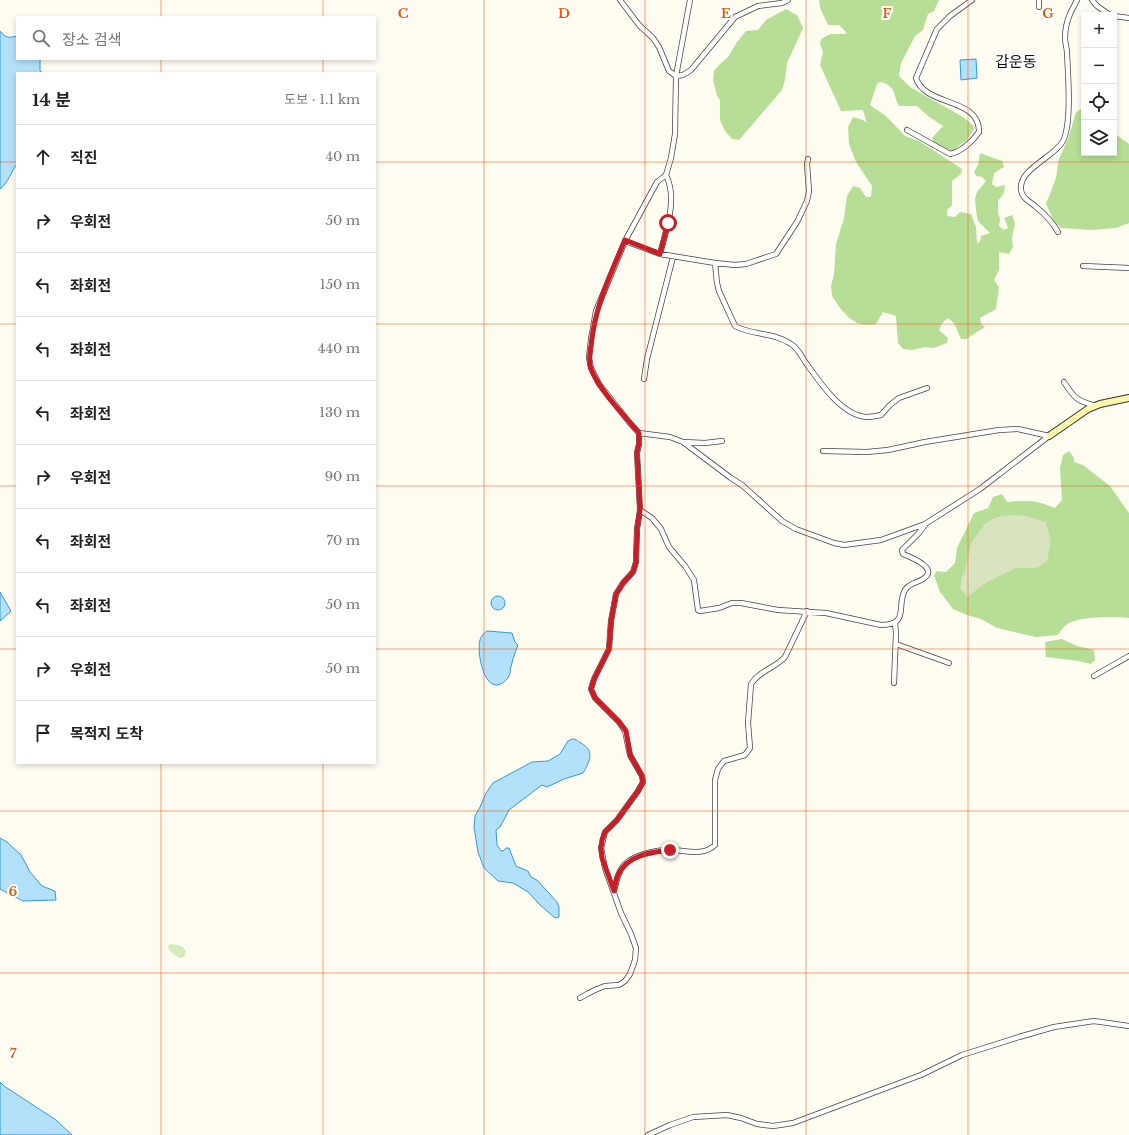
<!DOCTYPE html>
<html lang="ko">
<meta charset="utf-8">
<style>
body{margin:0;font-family:"Libre Baskerville","Noto Sans KR",serif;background:#f6f6f6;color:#222}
.controls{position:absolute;right:12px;top:12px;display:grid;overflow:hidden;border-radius:0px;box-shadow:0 2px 6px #0003}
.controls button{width:36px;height:36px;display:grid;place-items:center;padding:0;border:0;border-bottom:1px solid #e0e0e0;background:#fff;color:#222;font:20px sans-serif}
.stop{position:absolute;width:12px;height:12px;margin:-9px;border:3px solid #c91e28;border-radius:50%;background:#fff}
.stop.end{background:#c91e28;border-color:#fff;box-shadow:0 1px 4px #0008}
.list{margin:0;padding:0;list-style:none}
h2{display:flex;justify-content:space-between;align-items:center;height:52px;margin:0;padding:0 16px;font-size:17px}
h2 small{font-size:13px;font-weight:400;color:#767676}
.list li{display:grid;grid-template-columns:26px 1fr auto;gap:12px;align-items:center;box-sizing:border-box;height:64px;padding:0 16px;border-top:1px solid #e0e0e0}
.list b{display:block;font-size:15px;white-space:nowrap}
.list em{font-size:13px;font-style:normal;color:#767676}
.icon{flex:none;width:22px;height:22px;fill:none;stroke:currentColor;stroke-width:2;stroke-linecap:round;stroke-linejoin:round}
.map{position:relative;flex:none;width:1129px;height:1135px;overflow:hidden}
.search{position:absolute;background:#fff;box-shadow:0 2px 6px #0003;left:16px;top:16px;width:360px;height:44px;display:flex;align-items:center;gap:10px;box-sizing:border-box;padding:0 14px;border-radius:0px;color:#767676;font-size:15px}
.panel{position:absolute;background:#fff;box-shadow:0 2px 6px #0003;left:16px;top:72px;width:360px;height:692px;border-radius:0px}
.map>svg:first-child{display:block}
</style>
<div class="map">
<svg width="1129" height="1135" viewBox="0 0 1129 1135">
<rect width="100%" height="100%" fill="#fffcf2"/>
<path fill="#d4ecb8" d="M 171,944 C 178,945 184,945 186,952 L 184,957 L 181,958 C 176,957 168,951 168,946 Z"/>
<path fill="#b7de96" d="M 819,0 L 939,0 L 934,11 L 928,14 L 923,30 L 915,36 L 901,63 L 899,76 L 910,87 L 963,117 L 973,125 L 974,129 L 967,140 L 952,151 L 943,148 L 934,144 L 932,138 L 943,126 L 928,116 L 917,106 L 899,106 C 893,95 896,85 880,82 L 877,84 L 870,105 L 886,116 L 905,136 L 919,141 L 962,169 L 961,174 L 952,181 L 952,205 L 947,210 L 947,216 L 955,217 L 960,212 L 971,214 L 976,227 L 977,243 L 980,242 L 981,236 L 990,233 L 978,221 L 976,210 L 975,199 L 977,192 L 986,181 L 982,177 L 976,176 L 974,172 L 978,165 L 980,153 L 1002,161 L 1004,167 L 994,173 L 992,184 L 996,187 L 1005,185 L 1004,193 L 998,201 L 998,213 L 1000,219 L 999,226 L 1004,230 L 1008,228 L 1004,218 L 1012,215 L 1015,223 L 1012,238 L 1013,247 L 1009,254 L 999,252 L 999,270 L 994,280 L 999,287 L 996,309 L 980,318 L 981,324 L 985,327 L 966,339 L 961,339 L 954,323 L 948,318 L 942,323 L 939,330 L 948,338 L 947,343 L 934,348 L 925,347 L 912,350 L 903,349 L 898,343 L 896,316 L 883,312 L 876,324 L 866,325 L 857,323 L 848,317 L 840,308 L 832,296 L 831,286 L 834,274 L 836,244 L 844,218 L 847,196 L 853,186 L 860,188 L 866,197 L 871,197 L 872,186 L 856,162 L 849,144 L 848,127 L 853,117 L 863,120 L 867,123 L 863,110 L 841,111 L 820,65 L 823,52 L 820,44 L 821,39 L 830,34 L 844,34 L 847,33 L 839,25 L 828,25 L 820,8 Z
M 786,9 L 797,15 L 803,28 L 787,63 L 785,80 L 782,90 L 739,140 L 732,139 L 725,131 L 720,120 L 720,100 L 717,96 L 713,80 L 714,71 L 720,64 L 728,57 L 737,42 L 746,31 L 758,30 L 766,20 Z
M 1083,108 L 1084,153 L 1114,153 L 1114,133 L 1129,144 L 1129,223 L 1116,228 L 1091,230 L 1061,228 L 1054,221 L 1046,204 L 1056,178 L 1059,159 L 1068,139 L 1076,112 Z
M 1069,451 L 1074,458 L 1074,462 L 1083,465 L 1110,486 L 1129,513 L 1129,618 C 1116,616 1076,616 1066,625 C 1063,627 1060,632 1058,635 L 1036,637 L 997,628 L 981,619 L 967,615 L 953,609 L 940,592 L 934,575 L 937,571 L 946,572 L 955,563 L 957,548 L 974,513 L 988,508 L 993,497 L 1002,494 L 1007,502 C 1027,500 1036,500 1055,508 L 1062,500 L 1060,468 L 1063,455 Z
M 1062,639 L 1077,646 L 1094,650 L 1095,660 L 1091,664 L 1079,661 L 1046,657 L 1045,642 Z"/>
<path fill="#d8e3c0" d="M 1014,515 L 1027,516 L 1045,522 L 1051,540 L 1047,562 L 1035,568 L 1016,568 L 987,582 L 967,597 L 960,588 L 962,576 L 965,570 L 971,543 L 986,523 L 997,517 Z"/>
<path fill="#b3e0fa" stroke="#3597d5" d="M 0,31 C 6,38 8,38 17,36 L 17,59 L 43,59 L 40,60 L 40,71 L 43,73 L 17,73 L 17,164 C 11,172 8,183 0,189 Z
M 976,59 L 977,78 L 961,80 L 960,60 Z
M 0,592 L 11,611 L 0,621 Z
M491 603a7 7 0 1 1 14 0a7 7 0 1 1-14 0Z
M 487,631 L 512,633 L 515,642 L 518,645 C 516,651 513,657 512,663 C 510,667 511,674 508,678 C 486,703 476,654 480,640 C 481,636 484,633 487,631 Z
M 572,739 C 577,739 577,741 581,743 C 595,751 590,761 583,773 L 564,779 L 547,787 L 542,785 L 509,810 L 500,827 L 496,830 L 497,845 L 501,851 L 503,851 L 506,848 L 509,848 L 516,866 L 528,871 L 531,877 L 537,880 L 557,902 L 559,907 L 559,917 L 555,918 L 540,905 L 528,892 L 513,883 L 498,881 L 484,868 L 478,852 L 474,827 L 475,816 L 480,807 L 486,793 L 493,783 L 532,762 L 548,761 L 560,754 L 568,741 Z
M 0,838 L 7,842 L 21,855 L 30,872 L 42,886 L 55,891 L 56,900 L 23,901 L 0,889 Z
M 0,1082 L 4,1086 L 56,1120 L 72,1135 L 0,1135 Z"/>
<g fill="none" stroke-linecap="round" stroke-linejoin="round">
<defs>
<path id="street" d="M 620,0 L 639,25 L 653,38 L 659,47 L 669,71 L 676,76 L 683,75 L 691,70 L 735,17 L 758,6 L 782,3 L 788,0
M 1039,0 L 1039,7
M 1092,0 L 1097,6 L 1110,15
M 1114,16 L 1129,18
M 907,130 L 950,154 C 961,152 973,141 979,132 C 980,97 925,107 916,78 L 937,29 L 950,16 L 972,0
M 666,175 L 671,158 L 675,134 L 676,76 L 690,0
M 1058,232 C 1053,223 1045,214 1036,207 C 1030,201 1022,199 1021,190 C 1018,169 1055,157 1063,141 C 1072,123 1068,74 1067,53 C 1067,48 1065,43 1065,38 C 1065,30 1067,21 1070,14 C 1072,9 1075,5 1077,0
M 625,241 L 660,254 L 715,263 L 735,265 L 746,264 L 776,254 L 797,222 L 807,201 L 809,191 L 807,164 L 808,159
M 715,263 L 717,283 L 719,291 L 735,326 C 751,335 773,332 791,344 C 798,348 801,356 806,363 C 819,381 841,415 866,417 C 871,417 877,416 881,415 L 890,405 L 899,398 L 927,388
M 1083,266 L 1129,268
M 644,379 L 647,359 L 673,257
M 1064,382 C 1074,398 1077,401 1096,406
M 639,433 L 670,437 L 683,442 L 731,478 L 742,485 L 782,521 L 796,529 L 834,543 L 844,545 L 881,540 L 925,524 L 980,489 L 1049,436
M 683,442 L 705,443 L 722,441
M 823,451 L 867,452 L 888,450 L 925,442 L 999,430 L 1018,429 L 1049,436
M 640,510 L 652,518 L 661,529 L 669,547 L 685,566 L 694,580 L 698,610 L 700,611 L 719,608 L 732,603 L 741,603 L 778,610 L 826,613 L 881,625 C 910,625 896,606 905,590 C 909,583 917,583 923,579 C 940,568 910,557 903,554 L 902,550 L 918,534 L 925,525
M 896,644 L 949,663
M 1094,676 L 1129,656
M 894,683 L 896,633 L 895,623
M 614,891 C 616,882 618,872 624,865 C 635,854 656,850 671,850 C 685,850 703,857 715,845 L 715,780 L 718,769 L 724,761 L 745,755 L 750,748 L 748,723 L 751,684 C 759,671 775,668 785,657 L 807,611
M 580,998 L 587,994 L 597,989 L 605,986 L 619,985 L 625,981 L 630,974 L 635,960 L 636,948 L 631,934 L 621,913 L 605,868 L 601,848 L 605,832 L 617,820 L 638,791 L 643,782 L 642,776 L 630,755 L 625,731 L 619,722 L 595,698 L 591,689 L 594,679 L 609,649 L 611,621 L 616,594 L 623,583 L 633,572 L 636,562 L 637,529 L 640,510 L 637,453 L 639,444 L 639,433 L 629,422 L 599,384 L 591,368 L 589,358 L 591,339 L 596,311 L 625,241 L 657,182 L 666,175 C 678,199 666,230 660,254
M 648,1135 L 670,1125 L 693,1117 L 727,1115 L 741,1118 L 757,1124 L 773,1126 L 793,1123 L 921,1075 L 962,1055 L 1019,1037 L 1054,1027 L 1094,1021 L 1129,1026"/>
<path id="secondary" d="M 1049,436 L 1088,409 L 1100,404 L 1129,398"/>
</defs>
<use href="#street" stroke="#424242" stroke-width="6"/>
<use href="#secondary" stroke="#313131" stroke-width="8"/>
<use href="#street" stroke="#fff" stroke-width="4.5"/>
<use href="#secondary" stroke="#fff5ad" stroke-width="6"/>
</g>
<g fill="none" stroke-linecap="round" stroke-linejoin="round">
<path stroke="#c91e28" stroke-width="5" d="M 668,223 L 660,254 L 625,240 C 610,276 595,306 591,345 C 590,353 588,361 591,369 C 600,391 624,415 639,433 L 639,444 L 637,452 L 640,510 L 637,529 L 636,562 L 633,572 L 623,583 L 616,594 L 611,621 L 609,649 L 594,679 L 591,689 L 595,698 L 619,722 L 626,731 L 630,755 L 642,776 L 643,782 L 638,791 L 617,820 L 605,832 L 602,840 L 601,848 L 602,858 L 614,891 C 615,886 616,880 618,875 C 627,855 651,852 670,850"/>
</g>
<path fill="none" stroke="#e8590c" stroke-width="1" stroke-opacity="0.55" d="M 161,0 L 161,17M 323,0 L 323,17M 484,0 L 484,1135M 645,0 L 645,1135M 806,0 L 806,1135M 968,0 L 968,1135M 161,59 L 161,73M 323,59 L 323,73M 0,162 L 17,162M 375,162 L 1129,162M 0,324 L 17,324M 375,324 L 1129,324M 0,486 L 17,486M 375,486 L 1129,486M 0,649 L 17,649M 375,649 L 1129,649M 161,763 L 161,1135M 323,763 L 323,1135M 0,811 L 1129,811M 0,973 L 1129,973"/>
<g text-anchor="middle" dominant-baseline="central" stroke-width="4" stroke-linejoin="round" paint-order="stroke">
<g font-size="15" fill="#0f0f0f" stroke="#fff">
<text x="1016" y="61">갑운동</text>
</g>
</g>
<g font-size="13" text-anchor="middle" font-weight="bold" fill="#e8590c" stroke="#fff" stroke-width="4" stroke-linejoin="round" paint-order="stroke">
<text x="403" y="18">C</text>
<text x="564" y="18">D</text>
<text x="726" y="18">E</text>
<text x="887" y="18">F</text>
<text x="1048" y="18">G</text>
<text x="13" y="896">6</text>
<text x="13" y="1058">7</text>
</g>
</svg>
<div class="controls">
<button>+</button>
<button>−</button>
<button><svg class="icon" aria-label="locate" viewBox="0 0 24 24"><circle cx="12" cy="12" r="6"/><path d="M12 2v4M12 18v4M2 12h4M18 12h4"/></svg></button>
<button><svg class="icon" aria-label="layers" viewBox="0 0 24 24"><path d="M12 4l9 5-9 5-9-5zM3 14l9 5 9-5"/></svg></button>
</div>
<div class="stop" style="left:668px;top:223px"></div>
<div class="stop end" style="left:670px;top:850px"></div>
<div class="search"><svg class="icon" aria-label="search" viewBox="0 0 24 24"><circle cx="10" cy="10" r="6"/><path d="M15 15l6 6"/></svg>장소 검색</div>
<section class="panel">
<h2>14 분<small>도보 · 1.1 km</small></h2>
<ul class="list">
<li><svg class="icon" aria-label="ahead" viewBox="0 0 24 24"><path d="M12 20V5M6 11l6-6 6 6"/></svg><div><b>직진</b></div><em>40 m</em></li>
<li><svg class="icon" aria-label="right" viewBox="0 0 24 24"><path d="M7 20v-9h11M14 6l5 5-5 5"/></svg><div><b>우회전</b></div><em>50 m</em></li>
<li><svg class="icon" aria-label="left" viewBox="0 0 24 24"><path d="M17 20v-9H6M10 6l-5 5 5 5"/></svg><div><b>좌회전</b></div><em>150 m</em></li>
<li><svg class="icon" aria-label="left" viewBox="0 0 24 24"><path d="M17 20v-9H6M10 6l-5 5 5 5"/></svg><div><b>좌회전</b></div><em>440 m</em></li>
<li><svg class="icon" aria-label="left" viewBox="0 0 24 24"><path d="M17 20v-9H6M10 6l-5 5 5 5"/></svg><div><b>좌회전</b></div><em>130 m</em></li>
<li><svg class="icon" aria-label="right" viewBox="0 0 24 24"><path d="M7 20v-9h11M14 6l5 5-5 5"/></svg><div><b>우회전</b></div><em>90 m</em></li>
<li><svg class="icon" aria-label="left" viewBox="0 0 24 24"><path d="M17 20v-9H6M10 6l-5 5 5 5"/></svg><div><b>좌회전</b></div><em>70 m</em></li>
<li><svg class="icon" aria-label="left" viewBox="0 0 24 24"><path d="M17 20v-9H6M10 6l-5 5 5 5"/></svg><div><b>좌회전</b></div><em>50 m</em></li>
<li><svg class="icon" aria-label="right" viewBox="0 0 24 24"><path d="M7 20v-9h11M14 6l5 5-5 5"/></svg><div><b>우회전</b></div><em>50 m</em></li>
<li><svg class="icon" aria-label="arrive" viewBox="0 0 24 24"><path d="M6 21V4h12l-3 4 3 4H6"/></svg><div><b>목적지 도착</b></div></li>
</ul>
</section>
</div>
